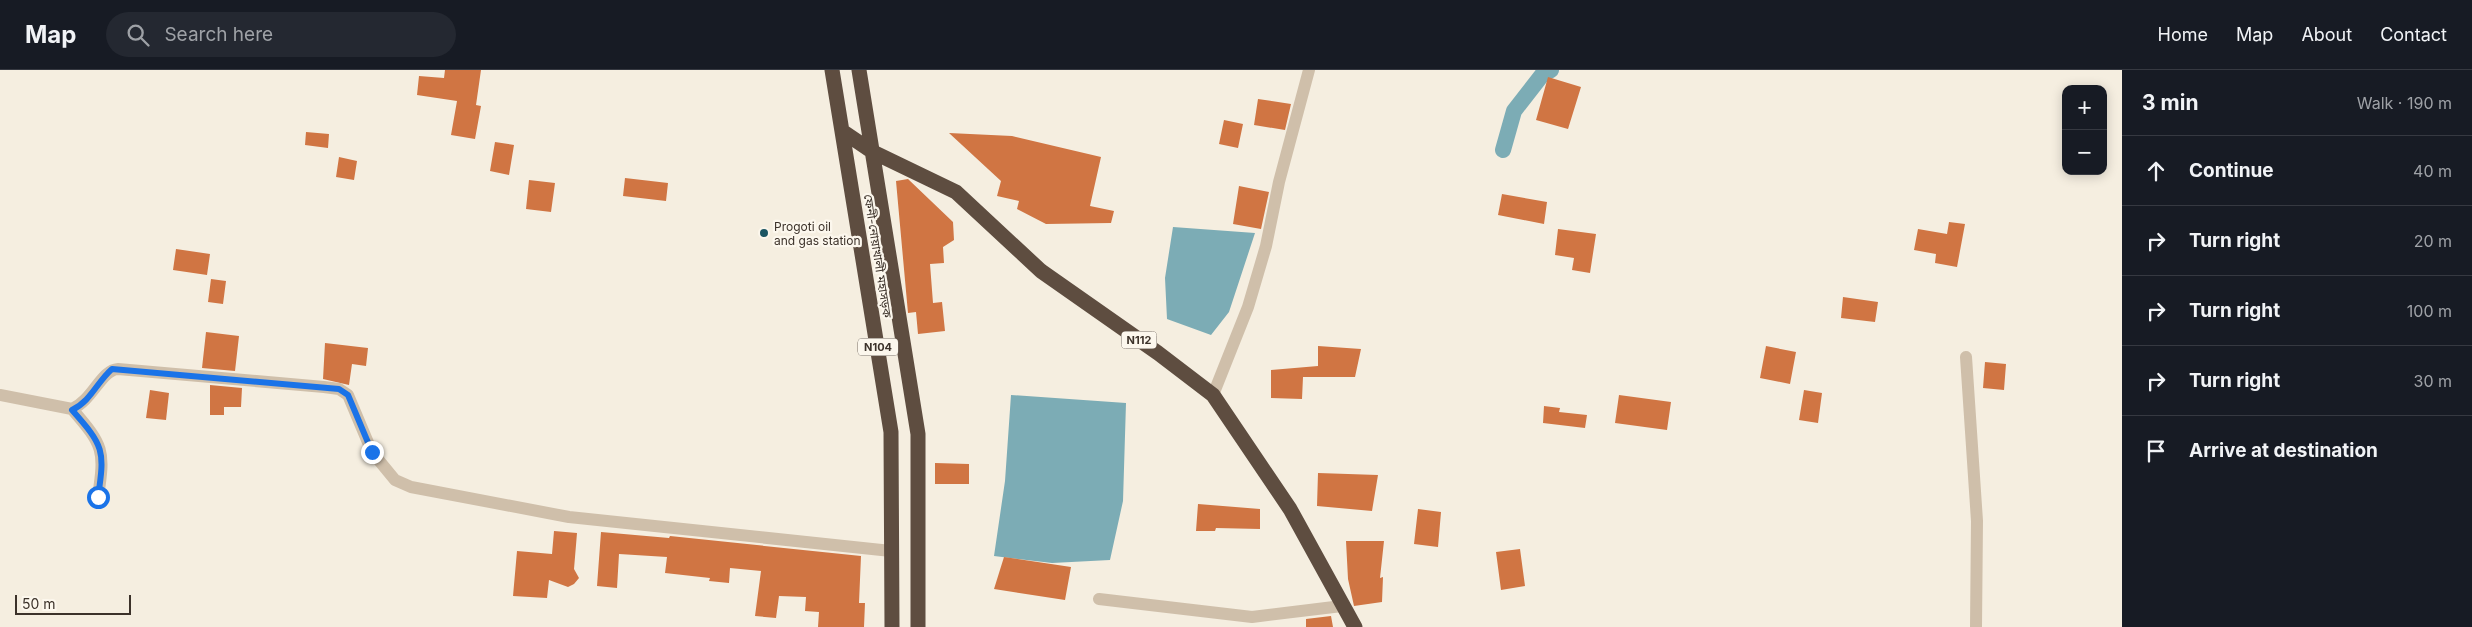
<!DOCTYPE html>
<meta charset="utf-8">
<style>
body{margin:0;font-family:Inter,"Noto Sans Bengali",sans-serif;background:#242831;color:#f1f3f6}
.controls{position:absolute;right:15px;top:15px;display:grid;overflow:hidden;border-radius:10px;box-shadow:0 2px 12px #0003}
.controls button{width:45px;height:45px;display:grid;place-items:center;padding:0;border:0;border-bottom:1px solid #363941;background:#171b24;color:#f1f3f6;font:25px sans-serif}
.scale{position:absolute;left:15px;bottom:12px;width:116px;box-sizing:border-box;padding-left:5px;border:2px solid #3c322a;border-top:0;font-size:14px;line-height:18px;white-space:nowrap;color:#3c322a;-webkit-text-stroke:4px #fcf7ed;paint-order:stroke}
.stop{position:absolute;width:15px;height:15px;margin:-11px;border:4px solid #1a73e8;border-radius:50%;background:#fff}
.stop.end{background:#1a73e8;border-color:#fff;box-shadow:0 1px 5px #0008}
.list{margin:0;padding:0;list-style:none}
h2{display:flex;justify-content:space-between;align-items:center;height:65px;margin:0;padding:0 20px;font-size:21px}
h2 small{font-size:16px;font-weight:400;color:#9ea1a6}
.list li{display:grid;grid-template-columns:32px 1fr auto;gap:15px;align-items:center;box-sizing:border-box;height:70px;padding:0 20px;border-top:1px solid #363941}
.list b{display:block;font-size:19px;white-space:nowrap}
.list em{font-size:16px;font-style:normal;color:#9ea1a6}
.icon{flex:none;width:28px;height:28px;fill:none;stroke:currentColor;stroke-width:2;stroke-linecap:round;stroke-linejoin:round}
.map{position:relative;flex:none;width:2122px;height:557px;overflow:hidden}
header{display:flex;align-items:center;gap:30px;box-sizing:border-box;height:70px;padding:0 25px;background:#171b24;border-bottom:1px solid #363941}
header strong{font-size:24px}
nav{display:flex;gap:28px;margin-inline-start:auto;font-size:18px}
.search{width:350px;height:45px;background:#242831;display:flex;align-items:center;gap:12px;box-sizing:border-box;padding:0 18px;border-radius:28px;color:#9ea1a6;font-size:19px}
main{display:flex}
aside{flex:1;background:#171b24}
.map>svg:first-child{display:block}
</style>
<header>
<strong>Map</strong>
<div class="search"><svg class="icon" aria-label="search" viewBox="0 0 24 24"><circle cx="10" cy="10" r="6"/><path d="M15 15l6 6"/></svg>Search here</div>
<nav><a>Home</a><a>Map</a><a>About</a><a>Contact</a></nav>
</header>
<main>
<div class="map">
<svg width="2122" height="557" viewBox="0 0 2122 557">
<rect width="100%" height="100%" fill="#f5eee0"/>
<path fill="#7cacb5" d="M 1173,157 L 1255,163 L 1229,242 L 1211,265 L 1167,249 L 1165,208 Z
M 1011,325 L 1126,333 L 1123,431 L 1110,490 L 1052,493 L 994,486 L 1005,411 Z"/>
<g fill="none" stroke-linecap="round" stroke-linejoin="round">
<path stroke="#7cacb5" stroke-width="16" d="M 1503,80 L 1514,41 L 1542,5 L 1551,0"/>
</g>
<path fill="#d07543" d="M 445,0 L 481,0 L 476,35 L 481,36 L 475,69 L 451,65 L 457,31 L 417,25 L 419,6 L 444,8 Z
M 1548,7 L 1581,17 L 1568,59 L 1536,50 Z
M 1258,29 L 1291,34 L 1285,60 L 1254,55 Z
M 1224,50 L 1243,54 L 1238,78 L 1219,74 Z
M 306,62 L 329,64 L 328,78 L 305,75 Z
M 949,63 L 1012,66 L 1101,87 L 1090,136 L 1114,141 L 1111,153 L 1046,154 L 1017,139 L 1019,131 L 997,126 L 1001,111 Z
M 495,72 L 514,75 L 509,105 L 490,101 Z
M 339,87 L 357,91 L 354,110 L 336,107 Z
M 625,108 L 668,113 L 666,131 L 623,126 Z
M 908,109 L 953,152 L 954,170 L 943,177 L 944,193 L 930,194 L 933,233 L 942,232 L 945,261 L 918,264 L 916,242 L 908,243 L 896,111 Z
M 529,110 L 555,113 L 551,142 L 526,139 Z
M 1239,116 L 1269,122 L 1261,159 L 1233,154 Z
M 1502,124 L 1547,132 L 1544,154 L 1498,145 Z
M 1949,152 L 1965,154 L 1957,197 L 1935,193 L 1936,184 L 1914,180 L 1918,159 L 1947,164 Z
M 1558,159 L 1596,164 L 1590,203 L 1572,200 L 1574,188 L 1555,185 Z
M 176,179 L 210,184 L 207,205 L 173,200 Z
M 211,209 L 226,211 L 223,234 L 208,232 Z
M 1843,227 L 1878,232 L 1875,252 L 1841,248 Z
M 206,262 L 239,266 L 235,301 L 202,298 Z
M 325,273 L 368,278 L 366,296 L 352,294 L 349,315 L 323,309 Z
M 1318,276 L 1361,279 L 1355,307 L 1303,307 L 1302,329 L 1271,328 L 1271,300 L 1318,296 Z
M 1766,276 L 1796,282 L 1790,314 L 1760,308 Z
M 1985,292 L 2006,294 L 2004,320 L 1983,318 Z
M 210,315 L 242,318 L 241,337 L 224,337 L 224,345 L 210,345 Z
M 150,320 L 169,323 L 166,350 L 146,348 Z
M 1804,320 L 1822,323 L 1818,353 L 1799,350 Z
M 1619,325 L 1671,332 L 1667,360 L 1615,353 Z
M 1544,336 L 1560,338 L 1559,342 L 1587,345 L 1585,358 L 1543,353 Z
M 935,393 L 969,394 L 969,414 L 935,414 Z
M 1318,403 L 1378,405 L 1372,441 L 1317,436 Z
M 1198,434 L 1260,439 L 1260,459 L 1216,458 L 1215,461 L 1196,461 Z
M 1418,439 L 1441,442 L 1438,477 L 1414,474 Z
M 554,461 L 577,463 L 574,499 L 579,508 L 574,514 L 568,517 L 549,510 L 547,528 L 513,526 L 517,481 L 552,484 Z
M 601,462 L 669,468 L 670,466 L 861,486 L 859,533 L 865,533 L 864,557 L 818,557 L 819,542 L 805,541 L 806,527 L 779,526 L 776,548 L 755,546 L 761,501 L 730,498 L 729,513 L 709,511 L 710,508 L 665,503 L 667,487 L 619,484 L 617,518 L 597,516 Z
M 1346,471 L 1384,471 L 1380,508 L 1383,507 L 1382,532 L 1354,536 L 1348,509 Z
M 1520,479 L 1525,516 L 1501,520 L 1496,482 Z
M 1004,487 L 1071,497 L 1065,530 L 994,519 Z
M 1331,546 L 1333,557 L 1306,557 L 1306,549 Z"/>
<g fill="none" stroke-linecap="round" stroke-linejoin="round">
<path stroke="#cfbfaa" stroke-width="12" d="M 1966,287 L 1977,451 L 1976,557
M 0,325 L 72,339 C 93,330 101,300 118,299 L 324,317 L 339,319 L 348,325 L 372,382 L 395,410 L 411,417 L 569,447 L 891,481
M 1213,325 L 1248,237 L 1266,176 L 1279,112 L 1309,0
M 72,339 C 104,376 105,380 98,427
M 1099,529 L 1252,547 L 1342,536"/>
<path stroke="#5e4d40" stroke-width="15" d="M 832,0 L 891,362 L 892,557
M 859,0 L 918,364 L 918,557
M 842,61 L 873,82 L 956,122 L 1041,201 L 1158,283 L 1213,325 L 1290,439 L 1355,557"/>
</g>
<g fill="none" stroke-linecap="round" stroke-linejoin="round">
<path stroke="#1a73e8" stroke-width="6" d="M 98,427 C 105,380 104,376 72,340 C 91,331 97,312 112,299 L 339,319 L 348,325 L 372,382"/>
</g>
<circle fill="#1b5562" stroke="#fcf7ed" stroke-width="2" cx="764" cy="163" r="5"/>
<g text-anchor="middle" dominant-baseline="central" stroke-width="4.5" stroke-linejoin="round" paint-order="stroke">
<g fill="#fcf7ed" stroke="#766d64" stroke-width="1">
<rect x="1121.5" y="261.5" width="35" height="17" rx="4"/>
<rect x="858" y="268.5" width="40" height="17" rx="4"/>
</g>
<g font-size="11" font-weight="bold" fill="#3c322a">
<text x="1139" y="270">N112</text>
<text x="878" y="277">N104</text>
</g>
<g font-size="12" fill="#3c322a" stroke="#fcf7ed" text-anchor="start">
<text x="774" y="156">Progoti oil<tspan x="774" dy="14">and gas station</tspan></text>
</g>
<g font-size="12" fill="#3c322a" stroke="#fcf7ed">
<text transform="translate(878 186) rotate(81)">ফেনী-নোয়াখালী মহাসড়ক</text>
</g>
</g>
</svg>
<div class="controls">
<button>+</button>
<button>−</button>
</div>
<div class="scale">50 m</div>
<div class="stop" style="left:98px;top:427px"></div>
<div class="stop end" style="left:372px;top:382px"></div>
</div>
<aside>
<h2>3 min<small>Walk · 190 m</small></h2>
<ul class="list">
<li><svg class="icon" aria-label="ahead" viewBox="0 0 24 24"><path d="M12 20V5M6 11l6-6 6 6"/></svg><div><b>Continue</b></div><em>40 m</em></li>
<li><svg class="icon" aria-label="right" viewBox="0 0 24 24"><path d="M7 20v-9h11M14 6l5 5-5 5"/></svg><div><b>Turn right</b></div><em>20 m</em></li>
<li><svg class="icon" aria-label="right" viewBox="0 0 24 24"><path d="M7 20v-9h11M14 6l5 5-5 5"/></svg><div><b>Turn right</b></div><em>100 m</em></li>
<li><svg class="icon" aria-label="right" viewBox="0 0 24 24"><path d="M7 20v-9h11M14 6l5 5-5 5"/></svg><div><b>Turn right</b></div><em>30 m</em></li>
<li><svg class="icon" aria-label="arrive" viewBox="0 0 24 24"><path d="M6 21V4h12l-3 4 3 4H6"/></svg><div><b>Arrive at destination</b></div></li>
</ul>
</aside>
</main>
